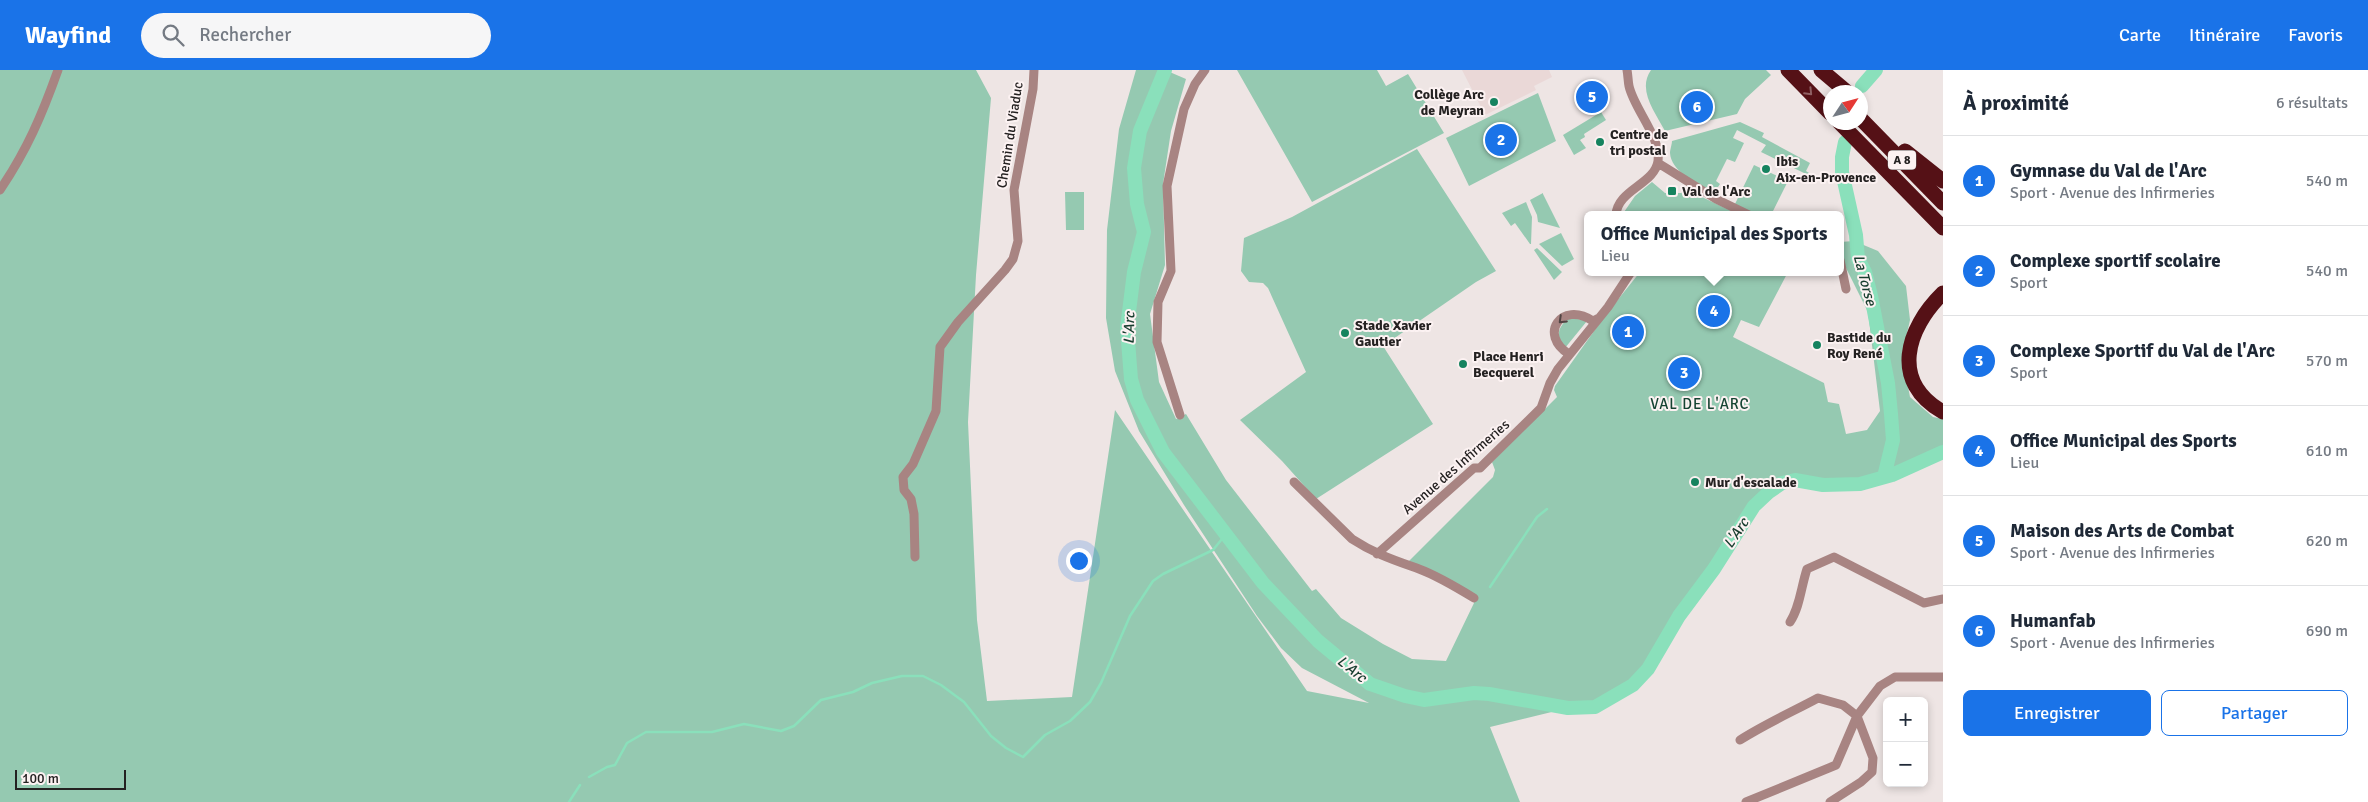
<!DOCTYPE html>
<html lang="fr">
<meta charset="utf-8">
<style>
body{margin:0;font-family:Signika,sans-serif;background:#f6f6f7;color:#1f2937}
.controls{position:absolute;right:15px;bottom:15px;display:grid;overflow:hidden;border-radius:8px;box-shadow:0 2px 8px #0003}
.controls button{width:45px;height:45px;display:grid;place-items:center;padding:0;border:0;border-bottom:1px solid #e0e1e3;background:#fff;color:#1f2937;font:25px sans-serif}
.compass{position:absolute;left:1823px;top:15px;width:45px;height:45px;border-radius:50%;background:#fff;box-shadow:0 2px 8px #0003;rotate:54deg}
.scale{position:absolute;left:15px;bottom:12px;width:111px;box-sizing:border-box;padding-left:5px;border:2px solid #242121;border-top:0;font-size:14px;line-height:18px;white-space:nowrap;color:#242121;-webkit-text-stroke:4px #fcf2f2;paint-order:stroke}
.you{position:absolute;left:1078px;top:490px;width:18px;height:18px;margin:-12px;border:4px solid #fff;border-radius:50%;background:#1a73e8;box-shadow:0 0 0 8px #1a73e833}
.badge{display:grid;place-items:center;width:32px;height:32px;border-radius:50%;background:#1a73e8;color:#fff;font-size:16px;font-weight:700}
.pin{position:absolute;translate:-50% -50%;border:2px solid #fff;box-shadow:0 1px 5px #0006}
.popup{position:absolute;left:1584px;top:141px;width:260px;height:65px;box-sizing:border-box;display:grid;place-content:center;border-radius:8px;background:#fff;filter:drop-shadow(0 1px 4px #0005);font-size:16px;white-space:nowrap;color:#747a83}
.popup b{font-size:19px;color:#1f2937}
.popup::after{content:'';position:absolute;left:50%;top:100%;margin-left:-10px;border:10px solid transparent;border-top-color:#fff}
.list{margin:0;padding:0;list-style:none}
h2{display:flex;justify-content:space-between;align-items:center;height:65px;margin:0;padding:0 20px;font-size:21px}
h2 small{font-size:16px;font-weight:400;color:#747a83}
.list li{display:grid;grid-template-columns:32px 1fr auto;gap:15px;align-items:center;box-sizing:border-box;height:90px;padding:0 20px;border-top:1px solid #e0e1e3}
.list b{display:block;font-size:19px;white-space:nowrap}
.list p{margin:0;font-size:16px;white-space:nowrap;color:#747a83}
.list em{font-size:16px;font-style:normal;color:#747a83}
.actions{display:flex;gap:10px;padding:15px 20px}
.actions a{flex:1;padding:11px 0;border:1px solid #1a73e8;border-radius:8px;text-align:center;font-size:18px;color:#1a73e8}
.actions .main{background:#1a73e8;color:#fff}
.icon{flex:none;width:28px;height:28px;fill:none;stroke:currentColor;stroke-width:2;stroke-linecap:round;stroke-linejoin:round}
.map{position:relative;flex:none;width:1943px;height:732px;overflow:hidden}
header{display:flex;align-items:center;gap:30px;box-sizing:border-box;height:70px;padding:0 25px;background:#1a73e8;color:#fff}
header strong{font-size:24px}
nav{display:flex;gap:28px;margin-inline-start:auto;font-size:18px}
.search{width:350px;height:45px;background:#f6f6f7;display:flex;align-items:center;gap:12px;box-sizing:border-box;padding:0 18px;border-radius:28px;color:#747a83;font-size:19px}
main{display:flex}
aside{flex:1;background:#fff}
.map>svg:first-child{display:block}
</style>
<header>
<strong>Wayfind</strong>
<div class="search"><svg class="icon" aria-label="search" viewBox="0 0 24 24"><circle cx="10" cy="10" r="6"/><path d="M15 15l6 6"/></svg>Rechercher</div>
<nav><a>Carte</a><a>Itinéraire</a><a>Favoris</a></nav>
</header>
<main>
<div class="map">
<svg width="1943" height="732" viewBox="0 0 1943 732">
<rect width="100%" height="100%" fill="#eee5e4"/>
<path fill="#ead8d7" d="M 1462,0 L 1549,0 L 1552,7 L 1534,16 L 1536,20 L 1485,45 Z"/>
<path fill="#95c9b1" d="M 0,0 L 976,0 L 991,28 L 976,205 L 968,352 L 977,550 L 987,631 L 1072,627 L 1115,340 L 1307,621 L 1369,633 L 1302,598 L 1281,578 L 1257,546 L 1184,435 L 1139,361 L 1115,301 L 1106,248 L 1107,160 L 1119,59 L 1136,0 L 1165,0 L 1186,9 L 1171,61 L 1163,114 L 1165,195 L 1150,244 L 1159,312 L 1176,349 L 1186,344 L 1226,410 L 1312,521 L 1316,519 L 1341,548 L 1383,574 L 1412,589 L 1446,591 L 1474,533 L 1473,529 L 1407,493 L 1493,407 L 1495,400 L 1492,392 L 1557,327 L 1554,320 L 1555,316 L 1604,247 L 1640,202 L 1788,202 L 1759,257 L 1741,250 L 1733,267 L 1824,313 L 1828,332 L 1839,334 L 1846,364 L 1867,360 L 1880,341 L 1868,242 L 1840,186 L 1840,172 L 1854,171 L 1878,181 L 1906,216 L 1910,250 L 1902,286 L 1910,327 L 1933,347 L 1943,349 L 1943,382 L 1892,405 L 1860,414 L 1823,415 L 1795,410 L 1782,413 L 1769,422 L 1754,436 L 1714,499 L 1679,546 L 1653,592 L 1633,615 L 1595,637 L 1568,638 L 1490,657 L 1520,732 L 0,732 Z
M 1237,0 L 1377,0 L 1386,16 L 1408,4 L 1444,63 L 1312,132 Z
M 1651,0 L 1766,0 L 1771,5 L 1745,29 L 1737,44 L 1665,61 C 1655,42 1637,20 1651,0 Z
M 1538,23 L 1556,71 L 1469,116 L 1446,68 Z
M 1601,42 L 1606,50 L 1584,64 L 1585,67 L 1580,70 L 1586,78 L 1574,85 L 1563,65 Z
M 1740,52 L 1764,63 L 1762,67 L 1810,93 L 1806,101 L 1809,103 L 1808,105 L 1761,82 L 1766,75 L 1737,60 L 1733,68 L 1744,73 L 1735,92 L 1727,89 L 1716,111 L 1720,114 L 1718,117 L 1707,120 C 1694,113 1671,100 1670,83 C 1670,80 1672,74 1672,71 Z
M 1417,79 L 1496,201 L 1476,212 L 1383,276 L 1433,354 L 1316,429 L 1282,391 L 1240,350 L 1306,302 L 1268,218 L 1263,213 L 1249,212 L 1241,201 L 1244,168 L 1292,147 Z
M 1754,95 L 1788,111 L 1773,141 L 1779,145 L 1756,145 L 1735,134 Z
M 1652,112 L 1665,123 L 1681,123 L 1688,118 L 1704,128 L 1740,145 L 1622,145 L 1635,126 Z
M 1065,122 L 1084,122 L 1084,160 L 1066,160 Z
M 1543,123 L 1543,124 L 1560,158 L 1538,152 L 1537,145 L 1530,130 Z
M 1526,132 L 1532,147 L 1531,174 L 1530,174 L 1515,153 L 1511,156 L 1502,143 Z
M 1561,163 L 1574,189 L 1562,196 L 1539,174 Z
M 1537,178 L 1562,202 L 1554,210 L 1534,180 Z
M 1569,247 L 1587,251 L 1565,278 C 1554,265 1559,257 1569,247 Z"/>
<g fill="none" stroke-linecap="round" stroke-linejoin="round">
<path stroke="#8ae0bb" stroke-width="2.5" d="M 1490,517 L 1537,447 L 1547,439
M 589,707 L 607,697 L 615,695 L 627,673 L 646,662 L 712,662 L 744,654 L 781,661 L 794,656 L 821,630 L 853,622 L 872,613 L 902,606 L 923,606 L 941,615 L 964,632 L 991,666 L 1006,678 L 1023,687 L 1045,665 L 1070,651 L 1090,632 L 1101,613 L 1130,546 L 1153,511 L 1163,504 L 1213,480 L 1226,464
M 569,732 L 580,715"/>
<path stroke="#8ae0bb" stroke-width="14" d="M 1165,0 L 1140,61 L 1134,98 L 1137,134 L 1144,162 L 1134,202 L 1127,258 L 1131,309 L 1137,330 L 1163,382 L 1263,513 L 1318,571 L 1370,614 L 1405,626 L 1424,630 L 1474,623 L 1489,624 L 1568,638 L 1595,637 L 1633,615 L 1648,599 L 1679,546 L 1714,499 L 1754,436 L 1769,422 L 1782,413 L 1795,410 L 1823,415 L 1860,414 L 1892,405 L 1943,382
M 1862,16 L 1876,0
M 1845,72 L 1842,87 L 1842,102 L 1856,165 L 1858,189 L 1865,202 L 1871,226 L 1888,313 L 1891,344 L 1893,370 L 1884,407"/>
<path stroke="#a88482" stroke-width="9" d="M 1658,93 L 1716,129 L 1749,145
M 0,120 C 27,80 42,45 58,0
M 1616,145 C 1617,120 1655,114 1658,91 C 1661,67 1634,39 1629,16 C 1628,11 1628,5 1627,0
M 1840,190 L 1846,219
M 1569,284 C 1538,265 1561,230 1593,251 L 1599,248
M 1180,345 L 1157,272 L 1158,232 L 1171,201 L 1167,116 L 1184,39 L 1195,14 L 1205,0
M 1294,412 L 1352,469 C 1375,484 1394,490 1419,499 C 1438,506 1456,517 1474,528
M 1377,484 L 1474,398 L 1480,398 L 1485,393 L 1541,338 L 1550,313 L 1558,299 L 1608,237 L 1631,202
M 915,487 L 914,444 L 911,429 L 904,420 L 903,407 L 913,394 L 936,341 L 940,277 L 958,252 L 1005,200 L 1013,189 L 1018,171 L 1014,120 L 1033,19 L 1034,0
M 1790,552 C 1800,537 1801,517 1807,499 L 1834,487 L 1924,533 L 1943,529
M 1740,670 C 1765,654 1792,642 1818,628 L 1843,635 L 1857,646 L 1836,695 L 1746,732
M 1830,732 L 1861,712 L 1872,702 L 1873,688 L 1857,646 L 1880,616 L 1895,607 L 1943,607"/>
<path stroke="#551116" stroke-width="15" d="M 1788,0 L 1830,43
M 1821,0 L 1847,22
M 1860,48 L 1943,133
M 1839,52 L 1943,158
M 1905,81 L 1943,111
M 1943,223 C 1906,259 1890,312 1943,342"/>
</g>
<defs><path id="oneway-chevron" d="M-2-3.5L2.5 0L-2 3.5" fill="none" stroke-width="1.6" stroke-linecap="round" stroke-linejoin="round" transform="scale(1.25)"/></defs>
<use stroke="#8f6063" href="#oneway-chevron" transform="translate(1809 22) rotate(46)"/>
<use stroke="#524443" href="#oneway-chevron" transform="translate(1562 250) rotate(136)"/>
<g fill="#16835f" stroke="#fcf2f2" stroke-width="2">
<circle cx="1494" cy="32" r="5"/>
<circle cx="1600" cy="72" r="5"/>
<circle cx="1766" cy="99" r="5"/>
<rect x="1667" y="116" width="10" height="10" rx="2.5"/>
<circle cx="1345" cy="263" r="5"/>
<circle cx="1817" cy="275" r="5"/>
<circle cx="1463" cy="294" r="5"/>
<circle cx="1695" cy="412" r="5"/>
</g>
<g text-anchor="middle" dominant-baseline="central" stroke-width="4" stroke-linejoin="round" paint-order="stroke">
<rect fill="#fcf2f2" stroke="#656060" stroke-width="1" x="1888" y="80.5" width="28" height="19" rx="4"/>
<g font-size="12" font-weight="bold" fill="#242121">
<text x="1902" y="90">A 8</text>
</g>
<g font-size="14" font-weight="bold" fill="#242121" stroke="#fcf2f2" text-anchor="start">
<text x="1484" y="24" text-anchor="end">Collège Arc<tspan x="1484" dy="16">de Meyran</tspan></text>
<text x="1610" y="64">Centre de<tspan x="1610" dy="16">tri postal</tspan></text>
<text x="1776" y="91">Ibis<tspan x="1776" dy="16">Aix-en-Provence</tspan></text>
<text x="1682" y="121">Val de l'Arc</text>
<text x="1355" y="255">Stade Xavier<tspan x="1355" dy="16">Gautier</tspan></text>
<text x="1827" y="267">Bastide du<tspan x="1827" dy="16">Roy René</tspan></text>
<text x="1473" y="286">Place Henri<tspan x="1473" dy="16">Becquerel</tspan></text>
<text x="1705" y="412">Mur d'escalade</text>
</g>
<g font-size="14" fill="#242121" stroke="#fcf2f2">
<text transform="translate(1010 65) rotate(-81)">Chemin du Viaduc</text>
<text transform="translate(1456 397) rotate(-41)">Avenue des Infirmeries</text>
</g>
<g font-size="15" font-style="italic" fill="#183e2f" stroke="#fcf2f2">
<text transform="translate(1865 210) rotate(75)">La Torse</text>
<text transform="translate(1129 258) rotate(-89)">L'Arc</text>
<text transform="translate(1736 463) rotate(-56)">L'Arc</text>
<text transform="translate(1352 599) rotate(39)">L'Arc</text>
</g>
<g font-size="15" letter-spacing="1" fill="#154432" stroke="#fcf2f2">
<text x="1700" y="334">VAL DE L'ARC</text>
</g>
</g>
</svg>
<div class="controls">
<button>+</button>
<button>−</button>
</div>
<svg class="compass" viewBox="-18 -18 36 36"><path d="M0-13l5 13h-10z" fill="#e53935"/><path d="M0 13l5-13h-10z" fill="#747a83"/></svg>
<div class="scale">100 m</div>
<div class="you"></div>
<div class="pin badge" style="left:1628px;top:262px">1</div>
<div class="pin badge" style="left:1501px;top:70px">2</div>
<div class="pin badge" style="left:1684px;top:303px">3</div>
<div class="pin badge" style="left:1714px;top:241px">4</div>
<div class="popup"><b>Office Municipal des Sports</b>Lieu</div>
<div class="pin badge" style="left:1592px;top:27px">5</div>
<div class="pin badge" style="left:1697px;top:37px">6</div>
</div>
<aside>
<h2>À proximité<small>6 résultats</small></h2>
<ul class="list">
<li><span class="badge">1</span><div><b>Gymnase du Val de l'Arc</b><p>Sport · Avenue des Infirmeries</p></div><em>540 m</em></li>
<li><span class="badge">2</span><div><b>Complexe sportif scolaire</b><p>Sport</p></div><em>540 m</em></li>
<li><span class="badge">3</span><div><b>Complexe Sportif du Val de l'Arc</b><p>Sport</p></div><em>570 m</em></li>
<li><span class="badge">4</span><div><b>Office Municipal des Sports</b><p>Lieu</p></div><em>610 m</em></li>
<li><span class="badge">5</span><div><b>Maison des Arts de Combat</b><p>Sport · Avenue des Infirmeries</p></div><em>620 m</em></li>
<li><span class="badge">6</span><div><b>Humanfab</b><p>Sport · Avenue des Infirmeries</p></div><em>690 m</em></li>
</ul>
<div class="actions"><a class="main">Enregistrer</a><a>Partager</a></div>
</aside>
</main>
